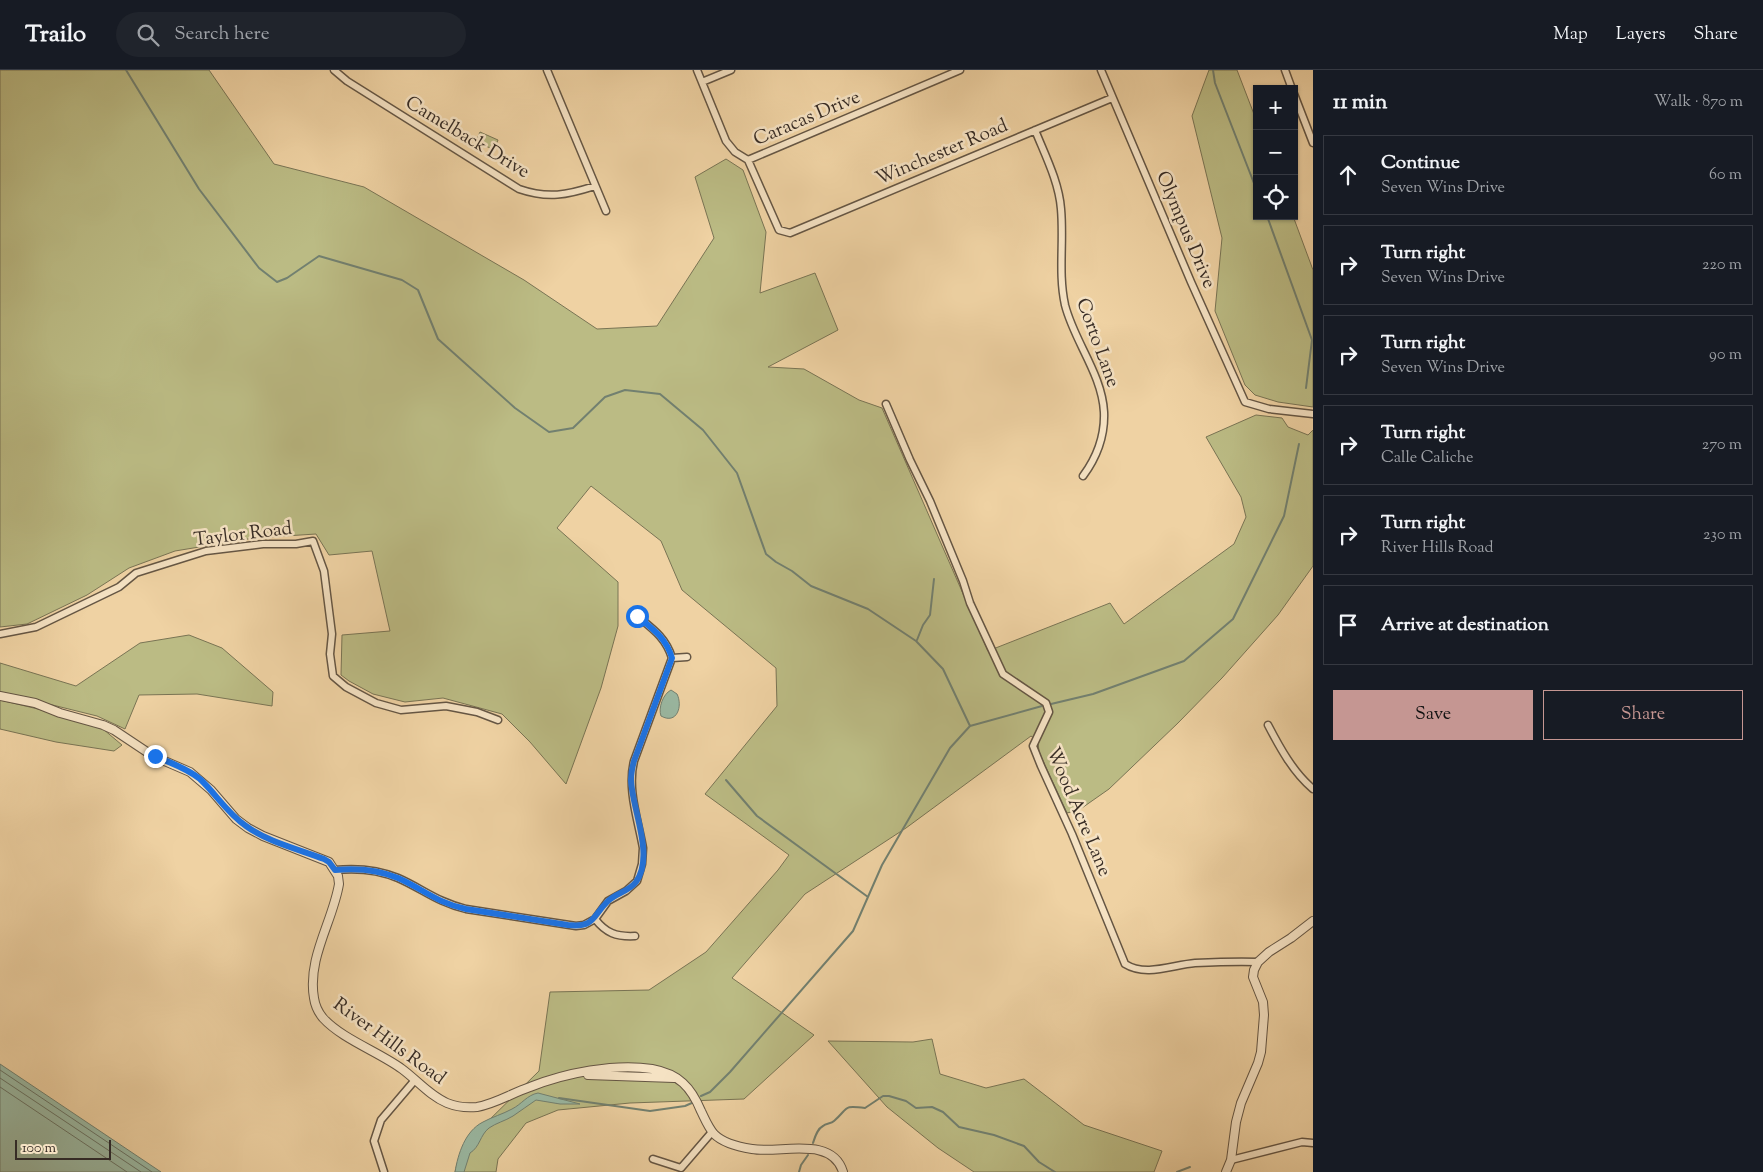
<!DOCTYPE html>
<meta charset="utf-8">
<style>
body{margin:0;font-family:"Sorts Mill Goudy",serif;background:#20242c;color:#f1f3f6}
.controls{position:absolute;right:15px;top:15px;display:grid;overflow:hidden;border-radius:0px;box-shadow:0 1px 4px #0004}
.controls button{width:45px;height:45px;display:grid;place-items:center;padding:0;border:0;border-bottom:1px solid #363941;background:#171b24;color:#f1f3f6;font:25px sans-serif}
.scale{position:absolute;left:15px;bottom:12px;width:96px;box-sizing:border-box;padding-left:5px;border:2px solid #372c25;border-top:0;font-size:14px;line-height:18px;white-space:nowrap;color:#372c25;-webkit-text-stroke:4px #f5e2c3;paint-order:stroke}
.stop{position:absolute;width:15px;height:15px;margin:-11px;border:4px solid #1a73e8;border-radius:50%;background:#fff}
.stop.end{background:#1a73e8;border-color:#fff;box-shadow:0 1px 5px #0008}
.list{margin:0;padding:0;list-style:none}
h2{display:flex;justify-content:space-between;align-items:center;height:65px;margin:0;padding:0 20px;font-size:21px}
h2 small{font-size:16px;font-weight:400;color:#9ea1a6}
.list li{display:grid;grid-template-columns:32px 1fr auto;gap:15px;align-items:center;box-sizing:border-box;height:80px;margin:0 10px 10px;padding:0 10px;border:1px solid #363941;border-radius:0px}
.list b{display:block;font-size:19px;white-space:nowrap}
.list p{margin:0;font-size:16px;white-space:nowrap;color:#9ea1a6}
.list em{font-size:16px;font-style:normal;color:#9ea1a6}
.actions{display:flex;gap:10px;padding:15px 20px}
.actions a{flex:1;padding:11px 0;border:1px solid #c59692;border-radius:0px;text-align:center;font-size:18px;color:#c59692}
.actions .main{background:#c59692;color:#111}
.icon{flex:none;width:28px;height:28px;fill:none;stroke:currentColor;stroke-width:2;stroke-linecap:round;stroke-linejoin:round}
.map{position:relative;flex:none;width:1313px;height:1102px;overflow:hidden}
header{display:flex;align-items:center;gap:30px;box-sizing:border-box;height:70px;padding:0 25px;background:#171b24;border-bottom:1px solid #363941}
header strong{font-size:24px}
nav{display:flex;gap:28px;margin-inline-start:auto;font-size:18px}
.search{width:350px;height:45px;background:#20242c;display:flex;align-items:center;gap:12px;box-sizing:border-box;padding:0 18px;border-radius:28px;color:#9ea1a6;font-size:19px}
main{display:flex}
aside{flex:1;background:#171b24}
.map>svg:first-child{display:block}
</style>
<header>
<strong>Trailo</strong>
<div class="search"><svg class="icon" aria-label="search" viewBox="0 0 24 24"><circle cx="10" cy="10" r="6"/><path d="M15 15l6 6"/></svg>Search here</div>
<nav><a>Map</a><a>Layers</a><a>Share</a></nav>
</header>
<main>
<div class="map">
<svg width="1313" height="1102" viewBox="0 0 1313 1102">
<rect width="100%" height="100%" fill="#efd2a3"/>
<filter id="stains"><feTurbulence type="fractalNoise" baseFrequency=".004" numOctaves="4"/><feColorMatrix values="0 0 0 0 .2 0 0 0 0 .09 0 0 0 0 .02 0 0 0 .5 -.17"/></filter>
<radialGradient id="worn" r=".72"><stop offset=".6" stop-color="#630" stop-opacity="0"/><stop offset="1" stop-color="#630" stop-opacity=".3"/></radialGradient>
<path fill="#bbbb84" stroke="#797454" d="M 0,0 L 209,0 L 274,94 L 364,117 L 524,210 L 597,259 L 657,256 L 714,168 L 695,107 L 726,89 L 743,100 L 766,162 L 760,223 L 815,203 L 838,260 L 768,297 L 804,299 L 859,330 L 882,338 L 988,581 L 1110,533 L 1124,554 L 1234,474 L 1246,447 L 1241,427 L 1206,367 L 1256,345 L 1282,348 L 1288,357 L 1308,365 L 1313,360 L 1313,496 L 1278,545 L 1222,608 L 1178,653 L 1109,719 L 1079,740 L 1067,743 L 1039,682 L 1038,671 L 1031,666 L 906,758 L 805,824 L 732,908 L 814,965 L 744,1029 L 630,1033 L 558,1040 L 526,1053 L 498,1089 L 496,1102 L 455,1102 L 457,1094 L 480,1059 L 539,1001 L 550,922 L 649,920 L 706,882 L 778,800 L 789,785 L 705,724 L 777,636 L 776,598 L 682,520 L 661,471 L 591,416 L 557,458 L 618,512 L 618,556 L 601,618 L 566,714 L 530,672 L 502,644 L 443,628 L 405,632 L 373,624 L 349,611 L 341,605 L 342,565 L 390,561 L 372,481 L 329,485 L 316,464 L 254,468 L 175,481 L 129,498 L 87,525 L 27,554 L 0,557 Z
M 1209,0 L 1237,0 L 1257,52 L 1257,146 L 1293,146 L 1313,200 L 1313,337 L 1278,332 L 1255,325 L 1245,315 L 1215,241 L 1222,168 L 1192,46 Z
M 480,62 L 498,70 L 494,80 L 476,71 Z
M 189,565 L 222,578 L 273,622 L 272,636 L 197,624 L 139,625 L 125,659 L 97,646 L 0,622 L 0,593 L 76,616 L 140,573 Z
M 0,630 L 38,639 L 103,659 L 122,675 L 114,681 L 56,672 L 0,659 Z
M 932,969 L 940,1004 L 986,1018 L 1024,1009 L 1084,1055 L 1162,1081 L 1154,1102 L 974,1102 L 938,1078 L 887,1037 L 828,971 L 913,972 Z"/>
<path fill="#9ab8a2" stroke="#728070" d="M 671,620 L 677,624 C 683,636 677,655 661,646 C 658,638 663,624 671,620 Z
M 0,994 L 161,1102 L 0,1102 Z
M 538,1023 L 580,1034 L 560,1034 L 536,1030 C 528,1035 521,1041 513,1046 C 505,1051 496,1053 489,1058 C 480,1065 480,1077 470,1083 L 464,1102 L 455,1102 C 458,1084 465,1061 483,1052 C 492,1047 503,1044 512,1039 C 522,1034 527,1025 538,1023 Z"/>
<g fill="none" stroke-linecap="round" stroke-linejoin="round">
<path stroke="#687264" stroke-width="1" d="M 0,1000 L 152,1102
M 0,1008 L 141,1102
M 0,1017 L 127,1102"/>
<path stroke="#728070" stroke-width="2" d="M 126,0 L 199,119 L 259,198 L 277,212 L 287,208 L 319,186 L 402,210 L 418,220 L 438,269 L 515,338 L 549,362 L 573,358 L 605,327 L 625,320 L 660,324 L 703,360 L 737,403 L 766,484 L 776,492 L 792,501 L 811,516 L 868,539 L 916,571 L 943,599 L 970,656
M 1213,0 L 1215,13 L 1257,121
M 1267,146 L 1312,270 L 1306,318
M 917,570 L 923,555 L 930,545 L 934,509
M 1051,634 L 1093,624 L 1184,591 L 1233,549 L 1284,446 L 1299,374
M 726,710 L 757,746 L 868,827
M 701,1026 L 710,1022 L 730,1002 L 853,861 L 882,795 L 950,678 L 970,656 L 1042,636
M 559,1028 L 650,1041 L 685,1036 L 694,1032
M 813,1073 C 815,1067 817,1059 823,1056 C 826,1053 831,1054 834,1051 C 849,1038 842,1035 865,1038 L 883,1026 L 889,1026 L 906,1031 L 916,1038 L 932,1037 L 943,1042 L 959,1057 L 994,1065 L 1024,1076 L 1039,1092 L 1055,1102
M 799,1102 L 801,1095 L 808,1085
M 1177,1102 L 1190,1097"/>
<defs>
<path id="minor" d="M 334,0 L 347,11 L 519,119 C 548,129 567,125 595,116
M 547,0 L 606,141
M 697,0 L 726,71 L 735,82 L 748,90 L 779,160 L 790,163 L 1112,28
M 1101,0 L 1191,212 L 1245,332 L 1269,339 L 1313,344
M 1285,0 L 1292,19
M 702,12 L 731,0
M 1294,24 L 1313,73
M 1035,60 C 1045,85 1059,112 1061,139 C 1064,172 1058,203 1065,235 C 1074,271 1102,304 1104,342 C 1105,366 1097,387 1083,406
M 748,90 L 960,0
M 886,334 L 910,390 L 930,431 L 963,511 L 970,533 L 1003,604 L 1046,633 L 1049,642 L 1033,676 L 1041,696 L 1072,764 L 1125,894 C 1146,907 1172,895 1195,893 C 1216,892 1237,891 1258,892
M 0,564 L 36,557 L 119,517 L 136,503 L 206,481 L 263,474 L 296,474 L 313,471 L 324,501 L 332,564 L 330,584 L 333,606 L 346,617 L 376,633 L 401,640 L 446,636 L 477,642 L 498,650
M 672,588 L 687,587
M 1268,655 C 1280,678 1293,702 1313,719
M 335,800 C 355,798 379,800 398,808 C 423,819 437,832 466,839 L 576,856 L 584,855 L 595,849 C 606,863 616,867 635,866
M 595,849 L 608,831 L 626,821 L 637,811 L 642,794 L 643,778 C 638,750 627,719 634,691 L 672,588 C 666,568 653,559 637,546
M 653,1089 L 681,1098 L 712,1062
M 1231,1090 L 1302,1072 L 1313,1073
M 384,1102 L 374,1071 L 381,1050 L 415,1010"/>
<path id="tertiary" d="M 0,626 L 35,633 L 60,643 L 103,655 L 114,660 L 153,686 L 190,702 L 211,720 L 236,749 L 248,758 L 263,766 L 329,792 L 338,806 L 339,814 C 333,851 307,888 314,928 C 315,935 318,942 323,948 C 342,969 379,982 402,999 C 417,1010 430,1026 447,1033 C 457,1037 467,1038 477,1037 C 495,1034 512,1023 530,1017 C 565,1003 615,993 652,999 C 679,1004 691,1017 701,1041 C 705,1049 708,1057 714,1064 C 723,1073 739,1077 752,1079 C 780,1084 832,1065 843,1102
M 588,1005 L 674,1008
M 1226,1102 L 1231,1090 L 1236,1052 L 1241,1033 L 1258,993 L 1261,982 L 1264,945 L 1263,932 L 1253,907 L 1254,900 L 1258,892 L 1269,882 L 1291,868 L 1313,851"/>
</defs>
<use href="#minor" stroke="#655644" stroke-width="9"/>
<use href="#tertiary" stroke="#655644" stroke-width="10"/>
<use href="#minor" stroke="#f5e2c3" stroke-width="6"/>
<use href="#tertiary" stroke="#f5e2c3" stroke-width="8"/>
</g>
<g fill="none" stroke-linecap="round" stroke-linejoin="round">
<path stroke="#1a73e8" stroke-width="6" d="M 155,686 C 170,693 187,698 200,709 C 216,724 227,743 246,756 C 268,772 298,779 324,789 L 329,792 L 335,800 C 355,798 379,800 398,808 C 423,819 437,833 466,839 L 568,855 C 594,858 592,847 607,832 C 616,823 628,822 636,812 C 655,786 632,739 631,710 C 631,703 632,698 634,691 L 672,588 C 666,568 653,559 637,546"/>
</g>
<g text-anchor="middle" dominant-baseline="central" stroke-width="5" stroke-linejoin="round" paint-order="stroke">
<g font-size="19" fill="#372c25" stroke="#f5e2c3">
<text transform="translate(807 49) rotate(-23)">Caracas Drive</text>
<text transform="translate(467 68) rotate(31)">Camelback Drive</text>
<text transform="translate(942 83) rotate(-23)">Winchester Road</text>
<text transform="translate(1185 160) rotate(67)">Olympus Drive</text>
<text transform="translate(1097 273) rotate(70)">Corto Lane</text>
<text transform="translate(243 465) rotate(-7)">Taylor Road</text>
<text transform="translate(1078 742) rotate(67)">Wood Acre Lane</text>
<text transform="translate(389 972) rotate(36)">River Hills Road</text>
</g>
</g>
<rect width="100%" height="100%" filter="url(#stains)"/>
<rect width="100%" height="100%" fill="url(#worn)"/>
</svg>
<div class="controls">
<button>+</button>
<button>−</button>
<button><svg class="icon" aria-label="locate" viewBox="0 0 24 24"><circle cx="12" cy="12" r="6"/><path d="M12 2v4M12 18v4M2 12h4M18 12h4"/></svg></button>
</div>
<div class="scale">100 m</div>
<div class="stop" style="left:637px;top:546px"></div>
<div class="stop end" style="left:155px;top:686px"></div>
</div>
<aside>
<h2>11 min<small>Walk · 870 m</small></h2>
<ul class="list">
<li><svg class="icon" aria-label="ahead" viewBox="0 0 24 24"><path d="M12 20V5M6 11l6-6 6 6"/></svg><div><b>Continue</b><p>Seven Wins Drive</p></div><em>60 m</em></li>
<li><svg class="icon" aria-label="right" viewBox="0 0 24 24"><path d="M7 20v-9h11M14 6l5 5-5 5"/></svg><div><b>Turn right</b><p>Seven Wins Drive</p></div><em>220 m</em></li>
<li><svg class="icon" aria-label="right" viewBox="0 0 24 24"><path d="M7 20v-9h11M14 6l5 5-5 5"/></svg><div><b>Turn right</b><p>Seven Wins Drive</p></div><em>90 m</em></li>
<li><svg class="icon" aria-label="right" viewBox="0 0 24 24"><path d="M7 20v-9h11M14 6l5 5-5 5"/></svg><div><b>Turn right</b><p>Calle Caliche</p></div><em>270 m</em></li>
<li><svg class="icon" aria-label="right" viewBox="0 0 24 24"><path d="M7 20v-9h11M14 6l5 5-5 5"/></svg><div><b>Turn right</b><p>River Hills Road</p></div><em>230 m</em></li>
<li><svg class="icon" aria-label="arrive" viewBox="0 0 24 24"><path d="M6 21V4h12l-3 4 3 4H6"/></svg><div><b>Arrive at destination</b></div></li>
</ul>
<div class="actions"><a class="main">Save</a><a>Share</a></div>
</aside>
</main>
